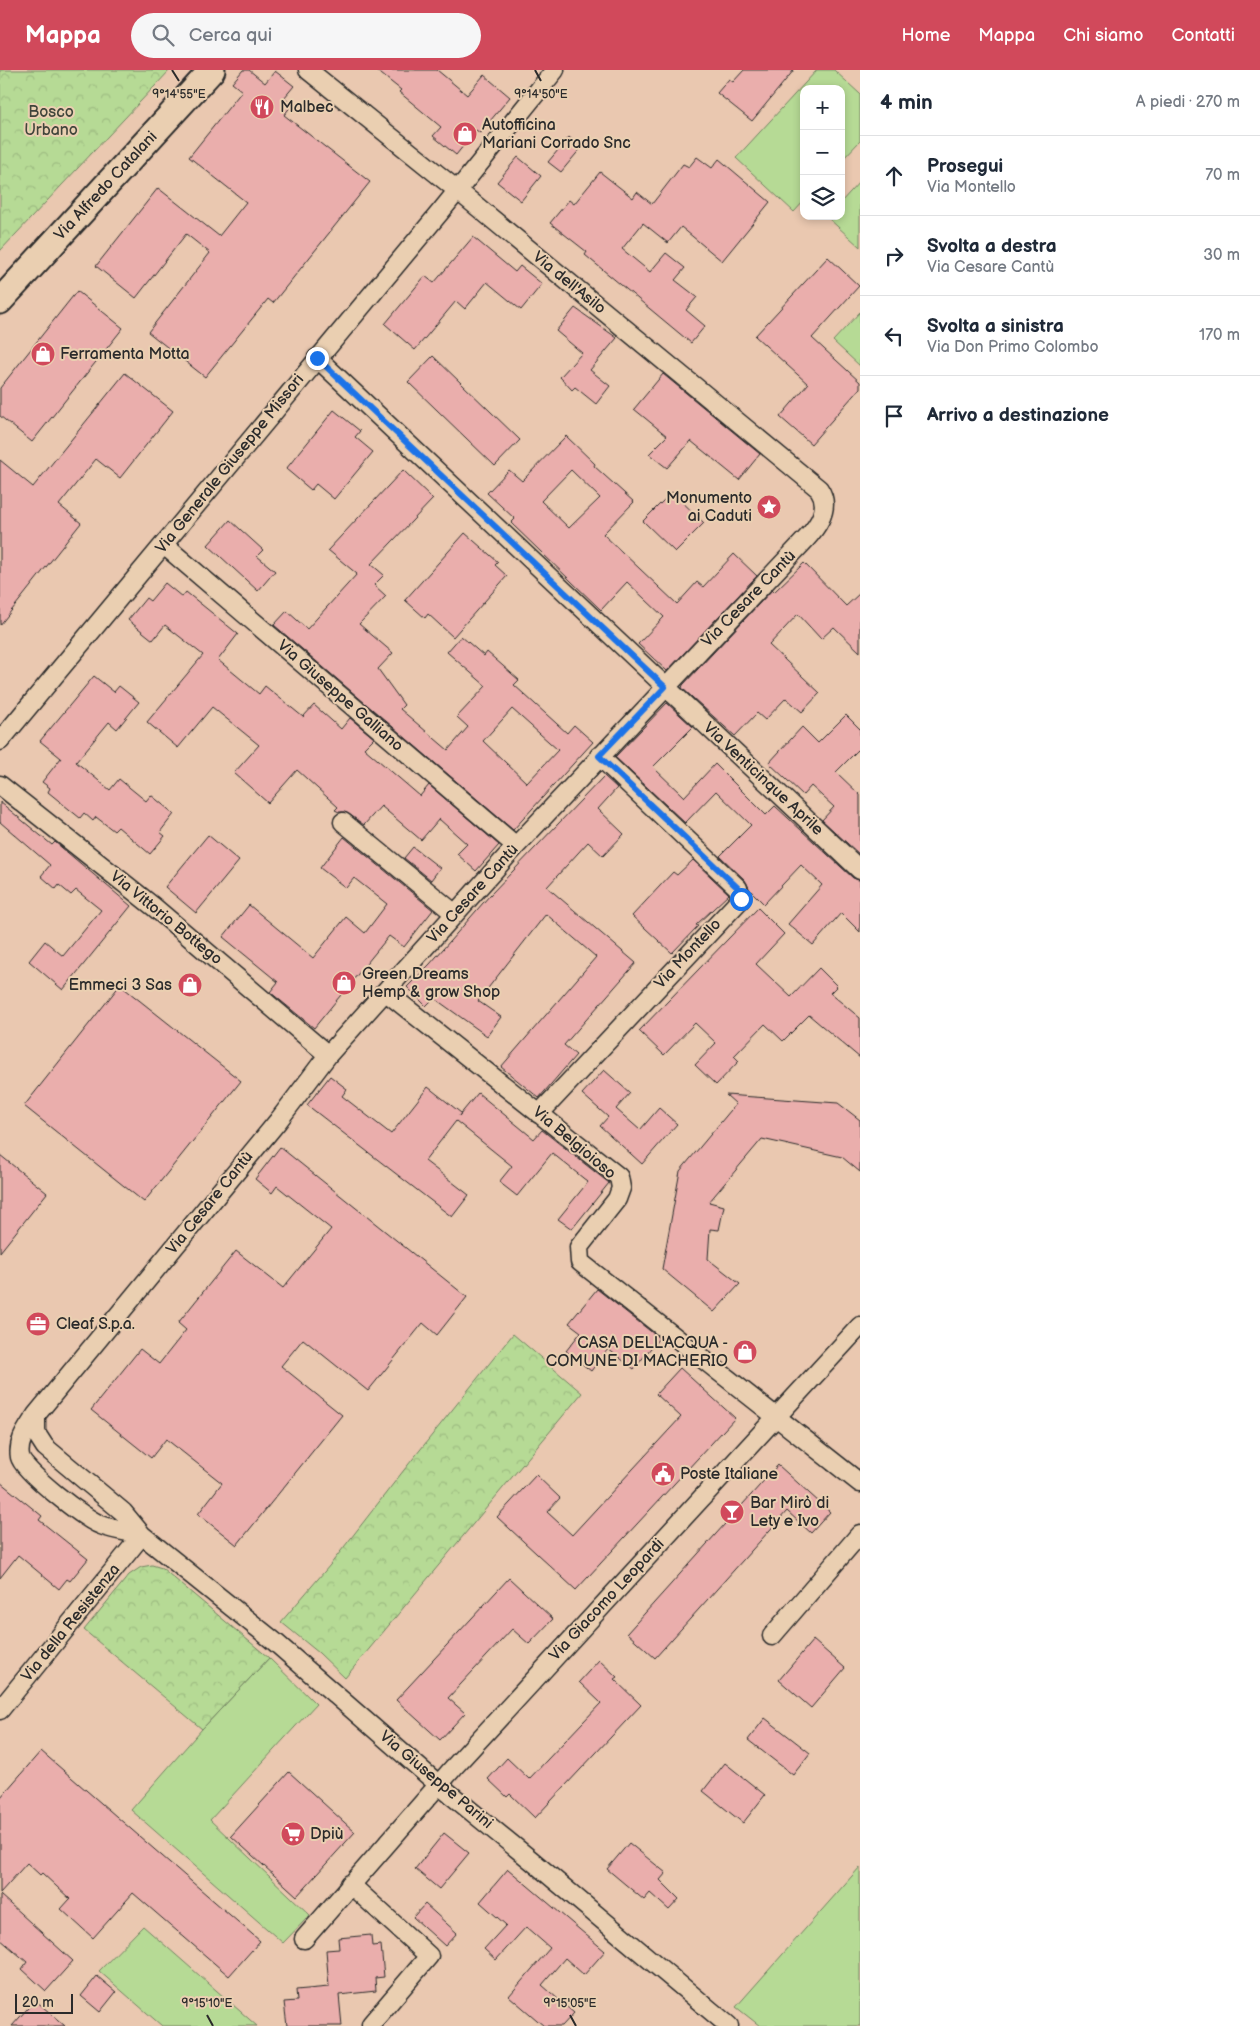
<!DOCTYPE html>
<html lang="it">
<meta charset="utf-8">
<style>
body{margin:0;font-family:"Balsamiq Sans",sans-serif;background:#f6f6f7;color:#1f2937}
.controls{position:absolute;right:15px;top:15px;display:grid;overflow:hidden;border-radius:10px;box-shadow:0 2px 8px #0003}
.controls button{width:45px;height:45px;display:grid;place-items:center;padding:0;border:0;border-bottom:1px solid #e0e1e3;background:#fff;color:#1f2937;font:25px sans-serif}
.scale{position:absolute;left:15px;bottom:12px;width:58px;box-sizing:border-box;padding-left:5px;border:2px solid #2b2b2b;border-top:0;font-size:14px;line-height:18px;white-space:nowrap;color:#2b2b2b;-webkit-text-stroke:4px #eacfb1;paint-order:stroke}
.stop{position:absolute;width:15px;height:15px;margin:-11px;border:4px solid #1a73e8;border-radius:50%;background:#fff}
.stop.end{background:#1a73e8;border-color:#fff;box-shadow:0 1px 5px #0008}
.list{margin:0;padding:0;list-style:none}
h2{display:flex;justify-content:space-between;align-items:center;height:65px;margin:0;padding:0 20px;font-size:21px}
h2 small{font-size:16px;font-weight:400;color:#747a83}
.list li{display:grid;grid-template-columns:32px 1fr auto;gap:15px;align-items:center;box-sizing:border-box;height:80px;padding:0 20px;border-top:1px solid #e0e1e3}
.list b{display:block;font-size:19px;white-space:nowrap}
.list p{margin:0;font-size:16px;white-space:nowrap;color:#747a83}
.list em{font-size:16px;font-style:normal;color:#747a83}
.icon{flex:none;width:28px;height:28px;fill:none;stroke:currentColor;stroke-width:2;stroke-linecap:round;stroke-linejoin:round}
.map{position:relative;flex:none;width:860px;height:1956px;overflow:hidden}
header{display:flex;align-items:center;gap:30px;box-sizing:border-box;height:70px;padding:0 25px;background:#d1495b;color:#fff}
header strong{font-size:24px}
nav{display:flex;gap:28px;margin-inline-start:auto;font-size:18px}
.search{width:350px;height:45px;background:#f6f6f7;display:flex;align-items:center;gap:12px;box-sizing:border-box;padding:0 18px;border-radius:28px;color:#747a83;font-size:19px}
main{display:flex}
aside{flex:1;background:#fff}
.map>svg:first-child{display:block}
</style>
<header>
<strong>Mappa</strong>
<div class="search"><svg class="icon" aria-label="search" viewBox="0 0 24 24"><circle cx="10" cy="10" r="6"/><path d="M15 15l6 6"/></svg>Cerca qui</div>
<nav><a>Home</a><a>Mappa</a><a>Chi siamo</a><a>Contatti</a></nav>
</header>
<main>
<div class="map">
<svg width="860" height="1956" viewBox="0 0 860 1956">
<defs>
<pattern id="park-crowns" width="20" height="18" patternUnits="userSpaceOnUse" patternTransform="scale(1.25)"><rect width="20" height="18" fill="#b6da95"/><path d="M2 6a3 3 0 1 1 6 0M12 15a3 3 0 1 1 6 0" fill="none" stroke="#9dbb81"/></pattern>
</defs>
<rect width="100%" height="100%" fill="#eac8b0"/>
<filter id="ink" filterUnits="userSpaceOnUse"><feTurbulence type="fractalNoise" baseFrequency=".02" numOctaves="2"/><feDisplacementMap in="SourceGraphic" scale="10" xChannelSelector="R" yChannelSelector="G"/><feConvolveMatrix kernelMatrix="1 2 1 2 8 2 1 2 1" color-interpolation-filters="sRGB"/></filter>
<g filter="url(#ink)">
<path fill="#b6da95" stroke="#708260" d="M 817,0 L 834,0 L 860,24 L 860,71 L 841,91 L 841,19 L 804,19 L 804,131 L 794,142 L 736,88 Z
M 860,111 L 860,177 L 827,147 L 841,146 L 841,132 Z
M 860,242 L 860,296 L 833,271 Z
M 269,1588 L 316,1634 L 210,1750 L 310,1845 L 283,1873 L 131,1740 L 202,1659 Z
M 860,1797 L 860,1956 L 760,1956 L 736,1937 Z
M 143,1856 L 257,1956 L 162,1956 L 99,1901 Z"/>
<path fill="url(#park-crowns)" stroke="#708260" d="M 0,0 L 170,0 L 0,181 Z
M 513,1264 L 582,1323 L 345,1608 L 319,1583 L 281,1552 L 330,1495 L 404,1400 Z
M 152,1495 L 162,1498 L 269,1588 L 202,1659 L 84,1560 L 129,1505 L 141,1497 Z"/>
<path fill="#eaaeac" stroke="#2b2b2b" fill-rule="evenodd" d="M 243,0 L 249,0 L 265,13 L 275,1 L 294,16 L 284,28 L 292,35 L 284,45 L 370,112 L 273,233 L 268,229 L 205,307 L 148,262 L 210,183 L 186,164 L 136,228 L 96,196 L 158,118 L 219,166 L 246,132 L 189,87 L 242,21 L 232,13 Z
M 376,0 L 437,0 L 467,25 L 484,5 L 510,27 L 480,63 L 476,60 L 456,85 L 433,66 L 441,57 L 399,22 L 401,20 Z
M 744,0 L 794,0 L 752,51 L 717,23 L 729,9 L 733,12 Z
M 569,67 L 581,78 L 561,102 L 548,92 Z
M 518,87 L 541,106 L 521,131 L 497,112 Z
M 697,87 L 712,98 L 719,89 L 770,132 L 722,191 L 681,157 L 668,173 L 643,153 L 622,179 L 650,202 L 666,183 L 685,198 L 675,210 L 697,227 L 686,240 L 705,256 L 691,273 L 585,185 L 587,182 L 550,153 L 569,130 L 574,134 L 600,102 L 633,128 L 637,122 L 652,134 L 683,94 L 689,97 Z
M 473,167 L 515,202 L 520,196 L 542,214 L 521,240 L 487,212 L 465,239 L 456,231 L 415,280 L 385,254 L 425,206 L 434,213 Z
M 828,187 L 859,216 L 812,268 L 860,312 L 860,318 L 811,374 L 780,347 L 808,314 L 755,266 Z
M 77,221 L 123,258 L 32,372 L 0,346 L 0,318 Z
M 575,238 L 617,268 L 590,300 L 610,316 L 596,334 L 575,317 L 572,320 L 560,307 L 582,283 L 556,261 Z
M 433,286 L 520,370 L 495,396 L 408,312 Z
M 125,303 L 173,341 L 120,408 L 96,389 L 59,435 L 81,453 L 0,555 L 0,390 L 33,417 Z
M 663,304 L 760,384 L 739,410 L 691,371 L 667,398 L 649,384 L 667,366 L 634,339 Z
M 334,340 L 360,361 L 355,367 L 373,382 L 334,429 L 316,414 L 311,420 L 286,399 Z
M 566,366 L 595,394 L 594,396 L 634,432 L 603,464 L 677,534 L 697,512 L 703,517 L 734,484 L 757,506 L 667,601 L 638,574 L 664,547 L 627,512 L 601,540 L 511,453 L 515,449 L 487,423 L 509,400 L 522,411 ZM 571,400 L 600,428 L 569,458 L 541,431 Z
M 403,400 L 433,429 L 371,494 L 384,505 L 374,515 L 386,526 L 359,554 L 393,583 L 378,599 L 404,635 L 400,639 L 448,680 L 468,657 L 457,647 L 486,616 L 447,582 L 461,566 L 484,586 L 487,582 L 519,610 L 514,615 L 567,663 L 574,655 L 593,672 L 513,760 L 274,555 L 287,541 L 307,559 L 357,504 L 328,480 ZM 512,639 L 558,680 L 527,713 L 483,671 Z
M 672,422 L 704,453 L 675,482 L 643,451 Z
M 230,450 L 263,480 L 257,486 L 275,501 L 258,521 L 208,475 Z
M 465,463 L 498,492 L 495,495 L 507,506 L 453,567 L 428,544 L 425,548 L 405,530 Z
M 804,493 L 846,536 L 860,523 L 860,582 L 834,557 L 821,569 L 798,544 L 769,575 L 820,623 L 802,642 L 786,628 L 765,650 L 757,643 L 735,666 L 682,618 L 683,615 L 772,520 L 774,522 Z
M 165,513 L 182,527 L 186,522 L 238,564 L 218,590 L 259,624 L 265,616 L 303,647 L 314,635 L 341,659 L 350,648 L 374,668 L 364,678 L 420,726 L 429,715 L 499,775 L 476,801 L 457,784 L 467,774 L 439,749 L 421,770 L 381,736 L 364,755 L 349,744 L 344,742 L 339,742 L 335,740 L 338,737 L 297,700 L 268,733 L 234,703 L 259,675 L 212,637 L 178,678 L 147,652 L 203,585 L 165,555 L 153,570 L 128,550 L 146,528 L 150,531 Z
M 94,606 L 114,622 L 119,616 L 139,632 L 117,659 L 109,652 L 76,692 L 110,720 L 119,709 L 146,731 L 151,725 L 174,744 L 160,762 L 165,766 L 150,784 L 118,757 L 114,761 L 96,747 L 93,751 L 84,743 L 80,748 L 48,722 L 50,718 L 42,712 L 61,688 L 40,671 Z
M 667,633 L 693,657 L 653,697 L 684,727 L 715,694 L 766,745 L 775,736 L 853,808 L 860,810 L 860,862 L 841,843 L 813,875 L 788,854 L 822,815 L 801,795 L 764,834 L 750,820 L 745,810 L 720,786 L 751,755 L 716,721 L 685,753 L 615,687 Z
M 846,645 L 860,659 L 860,678 L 836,702 L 860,725 L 860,785 L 822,750 L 834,737 L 811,716 L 803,725 L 769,693 L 802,657 L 818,673 Z
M 604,706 L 617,718 L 598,739 L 624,764 L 603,786 L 588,772 L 547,817 L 636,893 L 564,975 L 576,985 L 539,1028 L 501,997 L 596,887 L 546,844 L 478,931 L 501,947 L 487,966 L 434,928 L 426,936 L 407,917 L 430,894 L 490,825 Z
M 0,732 L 52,775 L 55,772 L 131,836 L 63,920 L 29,891 L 45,871 L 63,886 L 101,840 L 76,820 L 71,825 L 59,815 L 56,819 L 41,806 L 50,795 L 0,752 Z
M 208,765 L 239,791 L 196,843 L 165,817 Z
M 344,767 L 433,840 L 404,877 L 389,866 L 314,958 L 270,922 L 278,912 L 223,867 L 249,835 L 313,888 L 346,847 L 365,863 L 387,834 L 354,808 L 346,818 L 320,798 Z
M 413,777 L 440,798 L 431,810 L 404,788 Z
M 693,790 L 729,824 L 696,855 L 698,856 L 672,883 L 632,846 L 673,802 L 677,805 Z
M 758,838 L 784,864 L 756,894 L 791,927 L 819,898 L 837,916 L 830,923 L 860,948 L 860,988 L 809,945 L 783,971 L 765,954 L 734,986 L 739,991 L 716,1015 L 695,995 L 716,973 L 695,953 L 664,985 L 639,961 Z
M 120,915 L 241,1011 L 144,1132 L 24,1036 Z
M 604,1000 L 630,1023 L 616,1039 L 640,1060 L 659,1038 L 677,1054 L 642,1094 L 600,1056 L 608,1047 L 582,1024 Z
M 330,1006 L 347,1019 L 342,1026 L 391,1064 L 428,1017 L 461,1043 L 459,1046 L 478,1023 L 534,1069 L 542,1060 L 609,1113 L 572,1159 L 558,1149 L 588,1112 L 552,1083 L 517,1126 L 499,1112 L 512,1096 L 456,1051 L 425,1091 L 469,1125 L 452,1147 L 307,1035 Z
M 726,1025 L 838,1033 L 860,1050 L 860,1102 L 842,1087 L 762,1069 L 709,1132 L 724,1136 L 719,1160 L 710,1159 L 708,1189 L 740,1214 L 714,1242 L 662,1199 L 680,1101 L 736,1034 Z
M 280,1077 L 467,1227 L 437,1265 L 423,1253 L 368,1321 L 303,1269 L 281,1296 L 342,1345 L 237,1475 L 198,1444 L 222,1413 L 166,1369 L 151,1388 L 91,1340 L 140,1279 L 159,1294 L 186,1260 L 178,1253 L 236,1181 L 283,1218 L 331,1159 L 277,1116 L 272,1123 L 255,1109 Z
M 0,1085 L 47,1123 L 0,1182 Z
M 597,1219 L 659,1268 L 634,1299 L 608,1279 L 591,1301 L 566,1281 L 581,1262 L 569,1253 Z
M 680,1298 L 735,1348 L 576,1520 L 497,1447 L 536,1405 L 560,1428 L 547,1442 L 572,1465 L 681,1347 L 656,1324 Z
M 778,1395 L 830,1442 L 811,1463 L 787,1441 L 655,1588 L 627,1563 Z
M 0,1412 L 42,1446 L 39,1450 L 88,1489 L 70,1511 L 67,1509 L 59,1519 L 18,1485 L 0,1508 Z
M 509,1508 L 553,1549 L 529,1574 L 512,1559 L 448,1628 L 465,1643 L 440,1670 L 396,1630 Z
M 813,1570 L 845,1598 L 811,1638 L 779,1610 Z
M 599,1590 L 617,1607 L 614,1609 L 641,1635 L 535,1748 L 510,1724 L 507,1727 L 488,1709 L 507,1688 L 529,1709 L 601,1633 L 579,1612 Z
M 765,1648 L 810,1683 L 793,1705 L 748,1670 Z
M 41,1681 L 260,1871 L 229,1906 L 133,1823 L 93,1868 L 61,1839 L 70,1829 L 42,1803 L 40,1805 L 27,1793 L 0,1823 L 0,1728 Z
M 725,1693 L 765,1725 L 743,1753 L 703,1721 Z
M 289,1702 L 355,1762 L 297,1826 L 231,1766 Z
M 444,1763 L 469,1783 L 439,1819 L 415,1799 Z
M 629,1773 L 666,1803 L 660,1810 L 679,1829 L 669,1840 L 650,1823 L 644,1830 L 607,1799 Z
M 508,1799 L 605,1881 L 584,1905 L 565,1888 L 542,1915 L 574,1943 L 562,1956 L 544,1956 L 509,1926 L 550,1878 L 526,1857 L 496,1890 L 484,1879 L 506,1855 L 480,1832 Z
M 0,1825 L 73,1891 L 46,1921 L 22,1899 L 27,1892 L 0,1869 Z
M 425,1834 L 457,1863 L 445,1876 L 413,1847 Z
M 371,1865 L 372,1876 L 381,1875 L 384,1907 L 375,1908 L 376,1921 L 339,1925 L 342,1956 L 287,1956 L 284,1932 L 297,1931 L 296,1920 L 329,1917 L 326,1880 L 339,1879 L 338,1868 Z
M 97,1906 L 116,1922 L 100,1942 L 81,1926 Z
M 35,1930 L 65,1956 L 12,1956 Z"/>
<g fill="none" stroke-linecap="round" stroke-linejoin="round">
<defs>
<path id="street" d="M 317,288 L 860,800
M 164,475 L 516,776
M 0,671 L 441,141 L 555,0
M 0,715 L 154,837 L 328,985
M 343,752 L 454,843
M 386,922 L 619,1107 L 621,1118 L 617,1129 L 579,1177 L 580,1192 L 860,1413
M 539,1044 L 741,829 L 738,818 L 599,686
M 36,1345 L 36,1363 L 45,1377 L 123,1442 L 142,1465 L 275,1572 L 439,1715 L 531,1790 L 729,1956
M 142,1465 C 129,1462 114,1460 101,1455 C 86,1450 23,1401 20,1387 C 17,1371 28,1358 36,1345 L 278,1051 L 328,985 L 516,776 L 806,469 C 819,455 831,437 819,419 L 457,120 L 308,0
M 772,1566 L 860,1464
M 0,1640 L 142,1465
M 350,1814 L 429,1886 L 371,1954
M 304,1869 L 454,1697 L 860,1256"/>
<path id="secondary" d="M 0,231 L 212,0"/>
</defs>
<use href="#street" stroke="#2b2b2b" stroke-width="21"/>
<use href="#secondary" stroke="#2b2b2b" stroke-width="29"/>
<use href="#street" stroke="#eacfb1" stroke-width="18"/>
<use href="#secondary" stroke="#eacfb1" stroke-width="25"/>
</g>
</g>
<g fill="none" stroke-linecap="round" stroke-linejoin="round" filter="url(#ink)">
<path stroke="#1a73e8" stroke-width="6" d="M 317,288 L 665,617 L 599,686 L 738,818 L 741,829"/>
</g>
<path fill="none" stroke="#2b2b2b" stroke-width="2" d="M 172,0 L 179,11M 535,0 L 541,11M 207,1945 L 213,1956M 570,1945 L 576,1956"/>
<defs>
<symbol id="restaurant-disc" viewBox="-11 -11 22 22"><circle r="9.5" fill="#d1495b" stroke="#eacfb1"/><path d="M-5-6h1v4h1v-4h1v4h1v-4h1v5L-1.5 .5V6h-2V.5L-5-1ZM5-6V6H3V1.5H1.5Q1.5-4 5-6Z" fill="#fff"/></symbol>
<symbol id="shop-disc" viewBox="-11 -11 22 22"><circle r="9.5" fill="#d1495b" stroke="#eacfb1"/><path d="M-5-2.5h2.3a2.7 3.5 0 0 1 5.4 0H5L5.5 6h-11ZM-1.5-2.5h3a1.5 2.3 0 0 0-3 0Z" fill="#fff"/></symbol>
<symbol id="sight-disc" viewBox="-11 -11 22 22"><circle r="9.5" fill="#d1495b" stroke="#eacfb1"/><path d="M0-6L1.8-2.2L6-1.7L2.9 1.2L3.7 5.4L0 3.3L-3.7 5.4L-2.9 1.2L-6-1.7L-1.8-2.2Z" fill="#fff"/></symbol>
<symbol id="office-disc" viewBox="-11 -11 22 22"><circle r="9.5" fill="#d1495b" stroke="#eacfb1"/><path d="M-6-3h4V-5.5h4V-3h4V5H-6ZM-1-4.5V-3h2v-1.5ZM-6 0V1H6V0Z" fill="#fff"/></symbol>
<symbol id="civic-disc" viewBox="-11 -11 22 22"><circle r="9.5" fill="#d1495b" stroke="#eacfb1"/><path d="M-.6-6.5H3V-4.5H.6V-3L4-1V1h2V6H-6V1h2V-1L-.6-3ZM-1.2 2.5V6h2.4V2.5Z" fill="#fff"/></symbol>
<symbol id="bar-disc" viewBox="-11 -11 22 22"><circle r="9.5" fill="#d1495b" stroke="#eacfb1"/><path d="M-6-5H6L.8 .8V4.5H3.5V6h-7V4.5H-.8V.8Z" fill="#fff"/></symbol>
<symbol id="supermarket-disc" viewBox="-11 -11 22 22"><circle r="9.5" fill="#d1495b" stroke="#eacfb1"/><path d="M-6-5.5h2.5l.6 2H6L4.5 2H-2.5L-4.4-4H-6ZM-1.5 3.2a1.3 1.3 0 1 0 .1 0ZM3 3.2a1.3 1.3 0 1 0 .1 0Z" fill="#fff"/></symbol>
</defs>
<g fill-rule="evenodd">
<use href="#restaurant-disc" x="248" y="23" width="28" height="28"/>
<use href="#shop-disc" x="451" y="50" width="28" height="28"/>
<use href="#shop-disc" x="29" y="270" width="28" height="28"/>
<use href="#sight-disc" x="755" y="423" width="28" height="28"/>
<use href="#shop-disc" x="330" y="899" width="28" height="28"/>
<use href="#shop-disc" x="176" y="901" width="28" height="28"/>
<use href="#office-disc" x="24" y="1240" width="28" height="28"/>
<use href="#shop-disc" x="731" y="1268" width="28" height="28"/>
<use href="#civic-disc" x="649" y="1390" width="28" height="28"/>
<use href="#bar-disc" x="718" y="1428" width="28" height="28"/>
<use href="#supermarket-disc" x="279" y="1750" width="28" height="28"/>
</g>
<g text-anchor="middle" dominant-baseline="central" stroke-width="4" stroke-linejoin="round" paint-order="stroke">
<g font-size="16" fill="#2b2b2b" stroke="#eacfb1" text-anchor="start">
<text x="280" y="37">Malbec</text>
<text x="482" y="55">Autofficina<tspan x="482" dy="18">Mariani Corrado Snc</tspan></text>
<text x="60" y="284">Ferramenta Motta</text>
<text x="752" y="428" text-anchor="end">Monumento<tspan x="752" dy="18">ai Caduti</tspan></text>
<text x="362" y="904">Green Dreams<tspan x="362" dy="18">Hemp &amp; grow Shop</tspan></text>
<text x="172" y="915" text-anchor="end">Emmeci 3 Sas</text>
<text x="56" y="1254">Cleaf S.p.a.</text>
<text x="728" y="1273" text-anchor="end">CASA DELL'ACQUA -<tspan x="728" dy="18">COMUNE DI MACHERIO</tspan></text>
<text x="680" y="1404">Poste Italiane</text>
<text x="750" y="1433">Bar Mirò di<tspan x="750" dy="18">Lety e Ivo</tspan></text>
<text x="310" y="1764">Dpiù</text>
</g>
<g font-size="16" fill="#40453b" stroke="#eacfb1">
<text x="51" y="42">Bosco<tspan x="51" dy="18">Urbano</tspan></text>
</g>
<g font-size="16" fill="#2b2b2b" stroke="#eacfb1">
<text transform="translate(106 116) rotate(-47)">Via Alfredo Catalani</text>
<text transform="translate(569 213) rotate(39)">Via dell'Asilo</text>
<text transform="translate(230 394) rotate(-51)">Via Generale Giuseppe Missori</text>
<text transform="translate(749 529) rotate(-46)">Via Cesare Cantù</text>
<text transform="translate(340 626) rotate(41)">Via Giuseppe Galliano</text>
<text transform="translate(763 709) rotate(43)">Via Venticinque Aprile</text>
<text transform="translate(473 824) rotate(-48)">Via Cesare Cantù</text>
<text transform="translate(166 848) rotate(39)">Via Vittorio Bottego</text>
<text transform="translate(688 884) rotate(-47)">Via Montello</text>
<text transform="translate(574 1073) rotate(40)">Via Belgioioso</text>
<text transform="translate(210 1133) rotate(-51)">Via Cesare Cantù</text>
<text transform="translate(607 1530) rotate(-47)">Via Giacomo Leopardi</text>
<text transform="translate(71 1553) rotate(-51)">Via della Resistenza</text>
<text transform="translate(436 1710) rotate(40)">Via Giuseppe Parini</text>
</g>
</g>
<g font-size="12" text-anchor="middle" fill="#2b2b2b" stroke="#eacfb1" stroke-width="4" stroke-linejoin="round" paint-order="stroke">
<text x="179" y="28">9°14'55"E</text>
<text x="541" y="28">9°14'50"E</text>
<text x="207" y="1937">9°15'10"E</text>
<text x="570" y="1937">9°15'05"E</text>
</g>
</svg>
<div class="controls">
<button>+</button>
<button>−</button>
<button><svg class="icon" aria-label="layers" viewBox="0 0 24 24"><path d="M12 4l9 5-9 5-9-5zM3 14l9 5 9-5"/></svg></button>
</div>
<div class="scale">20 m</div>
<div class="stop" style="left:741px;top:829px"></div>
<div class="stop end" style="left:317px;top:288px"></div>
</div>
<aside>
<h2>4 min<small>A piedi · 270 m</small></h2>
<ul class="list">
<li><svg class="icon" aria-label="ahead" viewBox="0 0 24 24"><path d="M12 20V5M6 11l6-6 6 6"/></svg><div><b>Prosegui</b><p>Via Montello</p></div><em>70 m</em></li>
<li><svg class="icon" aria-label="right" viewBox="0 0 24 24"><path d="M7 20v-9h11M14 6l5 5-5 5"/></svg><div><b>Svolta a destra</b><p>Via Cesare Cantù</p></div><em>30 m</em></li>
<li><svg class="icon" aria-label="left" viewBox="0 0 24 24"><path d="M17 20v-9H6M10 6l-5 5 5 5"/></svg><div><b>Svolta a sinistra</b><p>Via Don Primo Colombo</p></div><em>170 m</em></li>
<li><svg class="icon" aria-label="arrive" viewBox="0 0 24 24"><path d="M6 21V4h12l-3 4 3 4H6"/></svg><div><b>Arrivo a destinazione</b></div></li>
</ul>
</aside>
</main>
